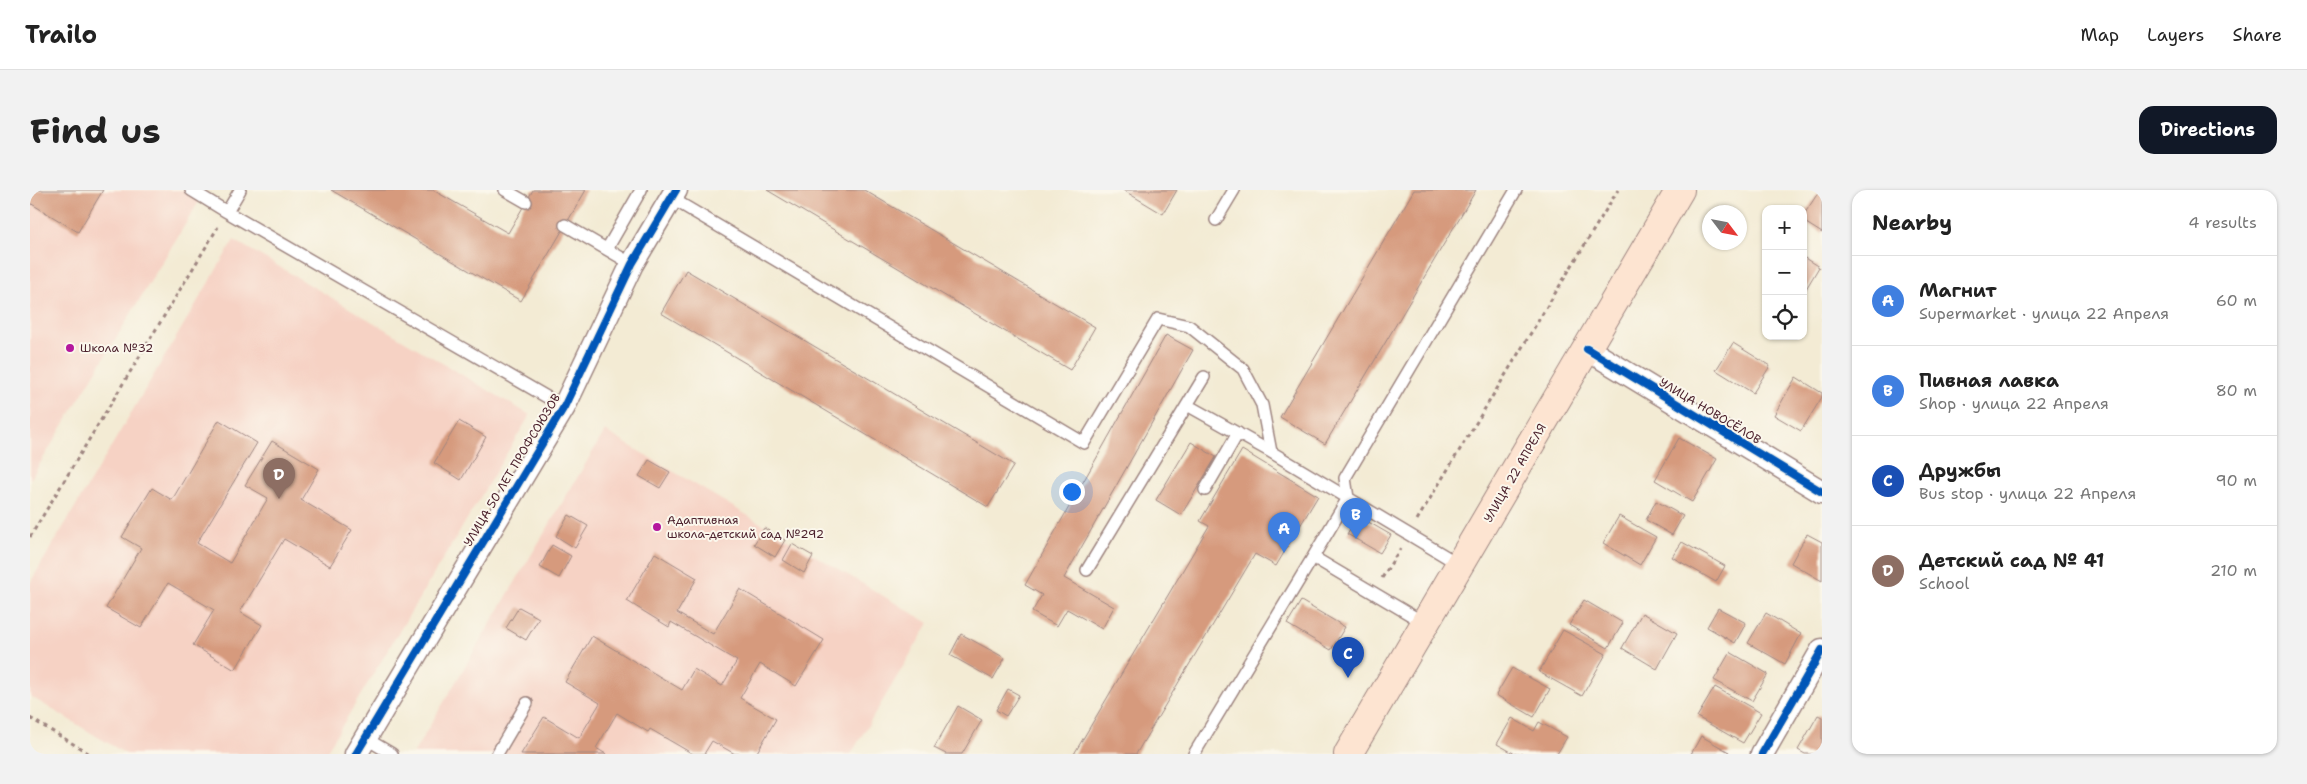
<!DOCTYPE html>
<meta charset="utf-8">
<style>
body{margin:0;font-family:"Shantell Sans",sans-serif;background:#f2f2f2;color:#222}
.controls{position:absolute;right:15px;top:15px;display:grid;overflow:hidden;border-radius:10px;box-shadow:0 1px 4px #0004}
.controls button{width:45px;height:45px;display:grid;place-items:center;padding:0;border:0;border-bottom:1px solid #e0e0e0;background:#fff;color:#222;font:25px sans-serif}
.compass{position:absolute;left:1672px;top:15px;width:45px;height:45px;border-radius:50%;background:#fff;box-shadow:0 1px 4px #0004;rotate:122deg}
.you{position:absolute;left:1041px;top:301px;width:18px;height:18px;margin:-12px;border:4px solid #fff;border-radius:50%;background:#1a73e8;box-shadow:0 0 0 8px #1a73e833}
.badge{display:grid;place-items:center;width:32px;height:32px;border-radius:50%;background:#111827;color:#fff;font-size:16px;font-weight:700}
.pin{position:absolute;translate:-50% -41px;filter:drop-shadow(0 1px 2px #0008)}
.pin::after{content:'';position:absolute;top:26px;width:18px;height:15px;background:inherit;clip-path:polygon(0 0,100% 0,50% 100%)}
.list{margin:0;padding:0;list-style:none}
h2{display:flex;justify-content:space-between;align-items:center;height:65px;margin:0;padding:0 20px;font-size:21px}
h2 small{font-size:16px;font-weight:400;color:#767676}
.list li{display:grid;grid-template-columns:32px 1fr auto;gap:15px;align-items:center;box-sizing:border-box;height:90px;padding:0 20px;border-top:1px solid #e0e0e0}
.list b{display:block;font-size:19px;white-space:nowrap}
.list p{margin:0;font-size:16px;white-space:nowrap;color:#767676}
.list em{font-size:16px;font-style:normal;color:#767676}
.icon{flex:none;width:28px;height:28px;fill:none;stroke:currentColor;stroke-width:2;stroke-linecap:round;stroke-linejoin:round}
.map{position:relative;flex:none;width:1792px;height:564px;overflow:hidden;border-radius:15px}
header{display:flex;align-items:center;gap:30px;box-sizing:border-box;height:70px;padding:0 25px;background:#fff;border-bottom:1px solid #e0e0e0}
header strong{font-size:24px}
nav{display:flex;gap:28px;margin-inline-start:auto;font-size:18px}
.intro{display:flex;align-items:center;justify-content:space-between;box-sizing:border-box;height:120px;padding:0 30px}
h1{margin:0;font-size:35px}
.button{padding:12px 22px;border-radius:15px;background:#111827;color:#fff;font-size:18px;font-weight:700}
main{display:flex;gap:30px;padding:0 30px}
aside{flex:1;background:#fff;border-radius:15px;box-shadow:0 1px 4px #0004}
.map>svg:first-child{display:block}
</style>
<header>
<strong>Trailo</strong>
<nav><a>Map</a><a>Layers</a><a>Share</a></nav>
</header>
<div class="intro"><h1>Find us</h1><a class="button">Directions</a></div>
<main>
<div class="map">
<svg width="1792" height="564" viewBox="0 0 1792 564">
<rect width="100%" height="100%" fill="#fbf7ec"/>
<filter id="ink" filterUnits="userSpaceOnUse"><feTurbulence type="fractalNoise" baseFrequency=".02" numOctaves="2"/><feDisplacementMap in="SourceGraphic" scale="10" xChannelSelector="R" yChannelSelector="G"/><feConvolveMatrix kernelMatrix="1 2 1 2 8 2 1 2 1" color-interpolation-filters="sRGB"/></filter>
<filter id="wash" filterUnits="userSpaceOnUse"><feTurbulence type="fractalNoise" baseFrequency=".0096" numOctaves="4" result="noise"/><feDisplacementMap in="SourceGraphic" scale="20" xChannelSelector="R" yChannelSelector="G"/><feGaussianBlur stdDeviation="1.12" result="paint"/><feColorMatrix in="noise" values="0 0 0 0 0 0 0 0 0 0 0 0 0 0 0 0 0 1.4 0 .05"/><feComposite in="paint" operator="in"/></filter>
<g filter="url(#wash)">
<rect width="100%" height="100%" fill="#f3ebd4"/>
<path fill="#f6d2c4" d="M 0,0 L 176,0 L 0,290 Z
M 204,50 L 500,225 L 295,564 L 96,564 L 0,506 L 0,393 Z
M 575,241 L 899,433 L 821,564 L 383,564 Z"/>
<g id="blocks">
<path fill="#d69a7d" d="M 0,0 L 73,0 L 48,42 L 0,13 Z
M 301,0 L 403,0 L 478,43 L 503,0 L 556,0 L 491,111 Z
M 737,0 L 834,0 L 1065,137 L 1040,180 Z
M 1093,0 L 1147,0 L 1133,24 Z
M 1384,0 L 1446,0 L 1295,254 L 1250,227 Z
M 1788,3 L 1792,5 L 1792,43 L 1773,31 L 1773,26 Z
M 1773,67 L 1789,77 L 1773,104 Z
M 656,80 L 984,275 L 958,317 L 631,123 Z
M 1136,145 L 1163,160 L 1034,388 L 1084,417 L 1072,439 L 1037,419 L 1027,436 L 1002,422 L 1012,405 L 995,395 Z
M 1703,153 L 1740,176 L 1723,203 L 1686,180 Z
M 1766,187 L 1792,203 L 1792,207 L 1771,241 L 1744,225 Z
M 189,230 L 227,253 L 167,353 L 200,373 L 238,308 L 215,295 L 242,251 L 289,279 L 271,310 L 322,340 L 300,376 L 254,349 L 210,422 L 232,435 L 205,480 L 163,455 L 184,420 L 138,393 L 111,438 L 76,418 L 111,358 L 92,347 L 122,298 L 142,310 Z
M 429,231 L 456,247 L 431,290 L 404,273 Z
M 1649,248 L 1687,269 L 1662,312 L 1625,290 Z
M 1161,252 L 1186,267 L 1151,325 L 1126,310 Z
M 1212,260 L 1288,306 L 1246,376 L 1225,364 L 1106,564 L 1044,564 L 1179,336 L 1170,331 Z
M 619,270 L 640,282 L 630,298 L 609,286 Z
M 1626,311 L 1653,326 L 1642,345 L 1616,330 Z
M 539,325 L 558,336 L 545,358 L 526,346 Z
M 1328,326 L 1361,345 L 1350,363 L 1317,344 Z
M 1589,326 L 1626,347 L 1610,375 L 1573,353 Z
M 734,338 L 755,350 L 745,367 L 724,354 Z
M 1777,344 L 1792,352 L 1792,391 L 1761,373 Z
M 1652,352 L 1695,376 L 1686,392 L 1642,367 Z
M 762,354 L 783,366 L 774,383 L 753,370 Z
M 522,355 L 541,366 L 529,388 L 510,377 Z
M 625,363 L 667,388 L 647,423 L 683,444 L 710,399 L 794,450 L 766,496 L 730,474 L 710,508 L 746,529 L 726,564 L 705,564 L 682,551 L 674,564 L 663,564 L 620,539 L 618,542 L 587,523 L 566,558 L 576,564 L 491,564 L 514,527 L 549,548 L 570,513 L 535,492 L 562,446 L 652,500 L 664,479 L 692,496 L 707,471 L 641,432 L 639,437 L 597,411 Z
M 1554,410 L 1593,433 L 1578,458 L 1539,435 Z
M 1271,411 L 1315,437 L 1301,460 L 1257,434 Z
M 489,417 L 509,428 L 496,450 L 476,438 Z
M 1688,418 L 1716,433 L 1705,453 L 1677,437 Z
M 1612,423 L 1647,443 L 1627,479 L 1592,458 Z
M 1736,423 L 1771,444 L 1755,474 L 1718,453 Z
M 1533,440 L 1576,464 L 1552,506 L 1509,482 Z
M 931,444 L 975,468 L 963,489 L 920,465 Z
M 1700,462 L 1738,484 L 1722,511 L 1684,490 Z
M 1482,478 L 1520,499 L 1504,527 L 1466,505 Z
M 1685,497 L 1731,523 L 1713,553 L 1667,527 Z
M 978,499 L 989,505 L 976,526 L 966,520 Z
M 928,516 L 952,530 L 932,564 L 916,564 L 904,558 Z
M 1788,525 L 1792,527 L 1792,564 L 1775,564 L 1768,560 Z
M 1482,528 L 1504,541 L 1509,532 L 1537,547 L 1527,564 L 1485,564 L 1467,554 Z
M 1671,546 L 1699,562 L 1698,564 L 1661,564 Z"/>
</g>
</g>
<g filter="url(#ink)">
<use href="#blocks" fill-opacity="0" stroke="#9e8580" stroke-width="1"/>
<g fill="none" stroke-linecap="round" stroke-linejoin="round">
<defs>
<path id="lane" d="M 161,0 L 197,22
M 210,0 L 197,22 L 534,217
M 475,0 L 496,12
M 641,8 L 1054,253 L 1128,129 L 1159,136 L 1213,179 L 1232,215 L 1241,262 L 1318,308 L 1283,367 L 1396,434
M 1186,30 L 1204,0
M 535,35 L 602,74
M 577,59 L 611,0
M 1157,215 L 1241,262
M 1175,300 L 1208,243
M 1430,375 L 1318,308 L 1315,288 L 1486,0
M 1057,380 L 1174,187
M 335,548 L 362,564
M 467,564 L 497,513
M 1164,564 L 1283,367"/>
<path id="street" d="M 1557,159 L 1792,302
M 326,564 L 534,217 L 602,74 L 646,0
M 1732,564 L 1792,460"/>
<path id="secondary" d="M 1318,564 L 1650,0"/>
</defs>
<use href="#lane" stroke="#9e8580" stroke-width="14"/>
<use href="#street" stroke="#9e8580" stroke-width="25"/>
<use href="#secondary" stroke="#9e8580" stroke-width="30"/>
<path stroke="#9e8580" stroke-width="3" stroke-dasharray="4 4" stroke-linecap="butt" d="M 1387,330 L 1588,0
M 0,347 L 188,37
M 1352,388 L 1370,359
M 0,528 L 60,564"/>
<use href="#lane" stroke="#fff" stroke-width="11"/>
<use href="#street" stroke="#fff" stroke-width="22"/>
<use href="#secondary" stroke="#fde4d1" stroke-width="28"/>
<defs>
<path id="cycleway" d="M 1557,159 L 1792,302
M 326,564 L 534,217 L 602,74 L 646,0
M 1732,564 L 1792,460"/>
</defs>
<use href="#cycleway" stroke="#fbf7ec" stroke-width="11"/>
<use href="#cycleway" stroke="#0057b8" stroke-width="8"/>
</g>
</g>
<g fill="#b5179e" stroke="#fbf7ec" stroke-width="2">
<circle cx="40" cy="158" r="5"/>
<circle cx="627" cy="337" r="5"/>
</g>
<g text-anchor="middle" dominant-baseline="central" stroke-width="4" stroke-linejoin="round" paint-order="stroke">
<g font-size="12" fill="#4a1f2b" stroke="#fbf7ec" text-anchor="start">
<text x="50" y="158">Школа №32</text>
<text x="637" y="330">Адаптивная<tspan x="637" dy="14">школа-детский сад №292</tspan></text>
</g>
<g font-size="12" fill="#4a1f2b" stroke="#fbf7ec">
<text transform="translate(1680 221) rotate(31)">УЛИЦА НОВОСЁЛОВ</text>
<text transform="translate(482 280) rotate(-59)">УЛИЦА 50 ЛЕТ ПРОФСОЮЗОВ</text>
<text transform="translate(1485 283) rotate(-60)">УЛИЦА 22 АПРЕЛЯ</text>
</g>
</g>
</svg>
<div class="controls">
<button>+</button>
<button>−</button>
<button><svg class="icon" aria-label="locate" viewBox="0 0 24 24"><circle cx="12" cy="12" r="6"/><path d="M12 2v4M12 18v4M2 12h4M18 12h4"/></svg></button>
</div>
<svg class="compass" viewBox="-18 -18 36 36"><path d="M0-13l5 13h-10z" fill="#e53935"/><path d="M0 13l5-13h-10z" fill="#767676"/></svg>
<div class="you"></div>
<div class="pin badge" style="left:1254px;top:363px;background:#3f7fe0">A</div>
<div class="pin badge" style="left:1326px;top:349px;background:#3f7fe0">B</div>
<div class="pin badge" style="left:1318px;top:488px;background:#1a4fb4">C</div>
<div class="pin badge" style="left:249px;top:309px;background:#8d6e63">D</div>
</div>
<aside>
<h2>Nearby<small>4 results</small></h2>
<ul class="list">
<li><span class="badge" style="background:#3f7fe0">A</span><div><b>Магнит</b><p>Supermarket · улица 22 Апреля</p></div><em>60 m</em></li>
<li><span class="badge" style="background:#3f7fe0">B</span><div><b>Пивная лавка</b><p>Shop · улица 22 Апреля</p></div><em>80 m</em></li>
<li><span class="badge" style="background:#1a4fb4">C</span><div><b>Дружбы</b><p>Bus stop · улица 22 Апреля</p></div><em>90 m</em></li>
<li><span class="badge" style="background:#8d6e63">D</span><div><b>Детский сад № 41</b><p>School</p></div><em>210 m</em></li>
</ul>
</aside>
</main>
